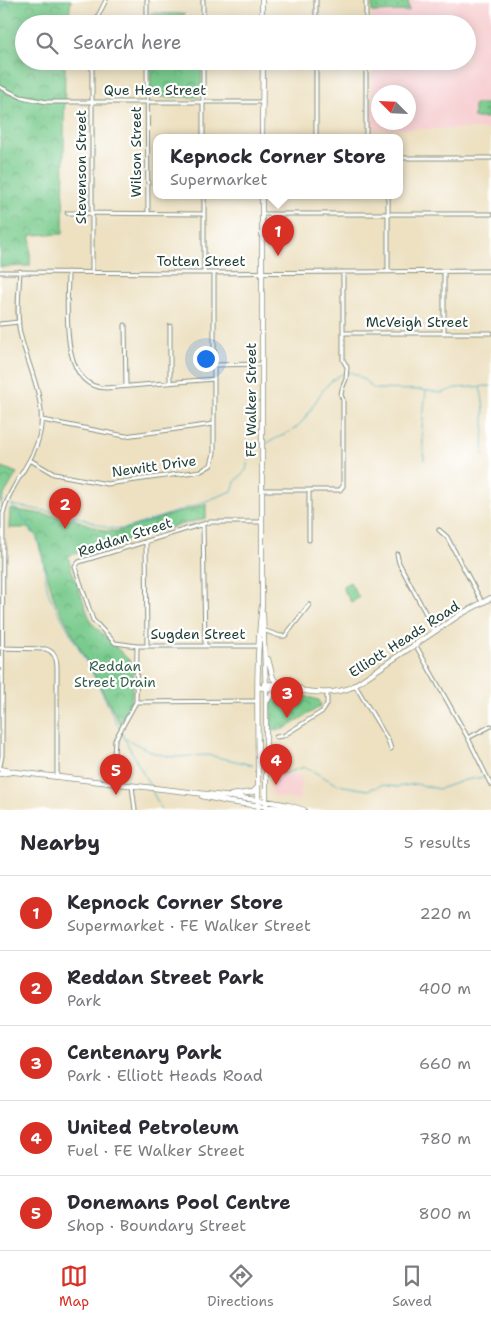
<!DOCTYPE html>
<meta charset="utf-8">
<style>
body{margin:0;font-family:"Shantell Sans",sans-serif;background:#f2f2f3;color:#2b2b33}
.compass{position:absolute;left:371px;top:85px;width:45px;height:45px;border-radius:50%;background:#fff;box-shadow:0 2px 12px #0003;rotate:294deg}
.you{position:absolute;left:205px;top:358px;width:18px;height:18px;margin:-12px;border:4px solid #fff;border-radius:50%;background:#1a73e8;box-shadow:0 0 0 8px #1a73e833}
.badge{display:grid;place-items:center;width:32px;height:32px;border-radius:50%;background:#d93025;color:#fff;font-size:16px;font-weight:700}
.pin{position:absolute;translate:-50% -41px;filter:drop-shadow(0 1px 2px #0008)}
.pin::after{content:'';position:absolute;top:26px;width:18px;height:15px;background:inherit;clip-path:polygon(0 0,100% 0,50% 100%)}
.popup{position:absolute;left:153px;top:134px;width:250px;height:65px;box-sizing:border-box;display:grid;place-content:center;border-radius:10px;background:#fff;filter:drop-shadow(0 1px 4px #0005);font-size:16px;white-space:nowrap;color:#7c7c81}
.popup b{font-size:19px;color:#2b2b33}
.popup::after{content:'';position:absolute;left:50%;top:100%;margin-left:-10px;border:10px solid transparent;border-top-color:#fff}
.list{margin:0;padding:0;list-style:none}
h2{display:flex;justify-content:space-between;align-items:center;height:65px;margin:0;padding:0 20px;font-size:21px}
h2 small{font-size:16px;font-weight:400;color:#7c7c81}
.list li{display:grid;grid-template-columns:32px 1fr auto;gap:15px;align-items:center;box-sizing:border-box;height:75px;padding:0 20px;border-top:1px solid #e1e1e2}
.list b{display:block;font-size:19px;white-space:nowrap}
.list p{margin:0;font-size:16px;white-space:nowrap;color:#7c7c81}
.list em{font-size:16px;font-style:normal;color:#7c7c81}
.icon{flex:none;width:28px;height:28px;fill:none;stroke:currentColor;stroke-width:2;stroke-linecap:round;stroke-linejoin:round}
.map{position:relative;flex:none;width:491px;height:810px;overflow:hidden}
.search{position:absolute;background:#fff;box-shadow:0 2px 12px #0003;left:15px;right:15px;top:15px;height:55px;display:flex;align-items:center;gap:12px;box-sizing:border-box;padding:0 18px;border-radius:28px;color:#7c7c81;font-size:19px}
.sheet{height:440px;background:#fff}
nav{display:flex;justify-content:space-around;align-items:center;box-sizing:border-box;height:70px;border-top:1px solid #e1e1e2;background:#fff;font-size:14px;color:#7c7c81}
nav a{display:grid;justify-items:center;gap:2px}
nav .on{color:#d93025}
.map>svg:first-child{display:block}
</style>
<div class="map">
<svg width="491" height="810" viewBox="0 0 491 810">
<defs>
<pattern id="park-crowns" width="20" height="18" patternUnits="userSpaceOnUse" patternTransform="scale(1.25)"><rect width="20" height="18" fill="#79cb8d"/><path d="M2 6a3 3 0 1 1 6 0M12 15a3 3 0 1 1 6 0" fill="none" stroke="#63a674"/></pattern>
<pattern id="garden-dots" width="8" height="8" patternUnits="userSpaceOnUse" patternTransform="scale(1.25)"><rect width="8" height="8" fill="#79cb8d"/><path d="M2 2h.1M6 6h.1" fill="none" stroke="#63a674" stroke-width="1.8" stroke-linecap="round"/></pattern>
</defs>
<rect width="100%" height="100%" fill="#fff"/>
<filter id="ink" filterUnits="userSpaceOnUse"><feTurbulence type="fractalNoise" baseFrequency=".02" numOctaves="2"/><feDisplacementMap in="SourceGraphic" scale="10" xChannelSelector="R" yChannelSelector="G"/><feConvolveMatrix kernelMatrix="1 2 1 2 8 2 1 2 1" color-interpolation-filters="sRGB"/></filter>
<filter id="wash" filterUnits="userSpaceOnUse"><feTurbulence type="fractalNoise" baseFrequency=".0096" numOctaves="4" result="noise"/><feDisplacementMap in="SourceGraphic" scale="20" xChannelSelector="R" yChannelSelector="G"/><feGaussianBlur stdDeviation="1.12" result="paint"/><feColorMatrix in="noise" values="0 0 0 0 0 0 0 0 0 0 0 0 0 0 0 0 0 1.4 0 .05"/><feComposite in="paint" operator="in"/></filter>
<g filter="url(#wash)">
<rect width="100%" height="100%" fill="#ede1c2"/>
<path fill="#f7cfd1" fill-rule="evenodd" d="M 372,0 L 491,0 L 491,129 L 371,129 L 372,61 L 467,61 L 467,24 L 372,24 ZM 378,92 L 408,92 L 408,122 L 378,122 Z
M 285,774 L 303,777 L 299,800 L 274,796 L 271,792 L 271,775 Z"/>
<path fill="url(#park-crowns)" stroke="#4c8460" d="M 0,0 L 71,0 L 68,24 L 24,24 L 24,61 L 65,61 L 63,234 L 31,235 L 30,266 L 0,267 Z
M 151,13 L 184,14 L 183,24 L 151,24 Z
M 151,61 L 202,61 L 201,95 L 198,97 L 152,97 L 150,93 Z
M 0,466 L 17,473 L 5,493 L 0,506 Z
M 206,504 L 206,518 L 68,556 L 71,568 L 91,622 L 130,661 L 134,669 L 131,704 L 120,724 L 54,599 L 36,535 L 27,528 L 9,528 L 10,509 L 74,519 L 105,531 L 119,531 Z
M 293,693 L 319,700 L 321,706 L 284,729 L 271,730 L 272,700 C 276,694 286,694 293,693 Z"/>
<path fill="url(#garden-dots)" stroke="#4c8460" d="M 372,0 L 408,0 L 409,11 L 372,12 Z"/>
<path fill="#79cb8d" stroke="#4c8460" d="M 474,104 L 488,104 L 488,110 L 483,111 L 488,111 L 488,118 L 474,118 Z
M 350,582 L 359,598 L 351,602 L 342,587 Z"/>
<g fill="none" stroke-linecap="round" stroke-linejoin="round">
<path stroke="#3dabbb" stroke-width="1" d="M 0,14 L 9,0
M 348,372 C 359,373 366,382 374,389 L 422,390 L 441,393 L 456,388 L 491,386
M 480,387 C 487,410 483,433 483,456
M 267,443 C 278,437 293,432 301,423 C 316,406 322,381 345,373
M 424,460 L 422,428 L 426,391
M 0,500 L 1,500
M 11,504 C 22,518 35,529 40,546 C 45,563 44,580 50,597 L 93,674 L 119,728
M 12,505 L 78,517 L 108,528 L 124,529 L 193,506 L 232,491 L 235,482 L 246,470 L 251,446 L 256,443
M 121,732 L 150,786
M 126,739 L 154,753 L 167,756 L 174,757 L 208,755 L 253,765
M 277,773 L 285,773 L 305,767 L 338,785 L 368,790 L 382,785 L 397,787 L 416,784 L 439,789 L 465,780 L 485,777
M 151,789 L 162,810"/>
</g>
</g>
<g filter="url(#ink)">
<g fill="none" stroke-linecap="round" stroke-linejoin="round">
<defs>
<path id="street" d="M 147,0 L 147,24
M 203,0 L 203,24
M 316,0 L 316,24
M 366,0 L 366,24
M 94,24 L 106,0
M 147,61 L 148,214
M 203,61 L 203,137
M 316,61 L 316,137
M 0,87 L 21,97 L 47,102 L 263,102
M 366,137 L 366,61
M 399,158 L 491,158
M 204,195 L 204,273
M 67,213 L 204,214
M 262,214 L 491,214
M 0,272 L 204,273 L 491,271
M 68,272 C 68,304 58,388 106,388 L 214,379
M 92,272 L 92,61
M 388,272 L 388,195
M 0,324 L 19,322
M 125,325 L 126,386
M 444,332 L 444,272
M 343,333 L 491,333
M 215,365 L 262,364
M 170,383 L 170,326
M 42,420 L 125,436 L 214,424
M 30,460 L 54,474 L 107,484 L 201,471 L 211,465 L 214,453 L 214,273
M 262,490 L 340,490 L 343,486 L 343,400 L 341,395 L 342,389 L 346,379 L 347,367 L 343,360 L 343,272
M 309,490 L 309,540
M 203,524 L 205,645
M 439,530 L 447,537 L 482,602
M 146,541 L 147,645
M 397,554 L 399,563 L 435,631
M 263,630 L 280,636 L 285,636 L 309,605
M 415,644 L 468,738 L 491,785
M 259,646 L 137,646 L 115,643 L 93,620 L 75,567 L 79,562 L 203,524 L 210,522 L 262,522
M 0,648 L 46,649 C 55,652 57,659 57,667 L 57,777
M 355,685 L 388,740 L 391,749
M 136,702 L 258,701
M 276,737 L 283,736 L 323,711 L 327,704 L 327,693
M 468,738 L 491,726
M 0,766 L 2,756 L 3,514 C 10,482 38,459 41,426 C 44,395 27,363 20,333 C 16,314 19,291 20,271
M 112,784 L 115,740 L 136,702 L 137,646
M 132,786 L 135,810"/>
<path id="secondary" d="M 262,0 L 262,24
M 262,137 L 263,61
M 263,614 L 266,692 L 266,810
M 268,659 L 273,678 L 277,683
M 264,684 L 293,686 L 301,689
M 258,687 C 268,689 277,688 286,689 C 309,691 328,696 350,688 L 461,614 L 491,598
M 267,701 L 272,694 L 283,691
M 0,769 L 15,772 L 266,801 L 288,805 L 304,810
M 0,774 L 11,772
M 231,795 L 253,792 L 258,787
M 202,796 L 229,802 L 296,810
M 258,810 C 259,742 254,673 262,605 L 262,195"/>
</defs>
<use href="#street" stroke="#868f7b" stroke-width="5"/>
<use href="#secondary" stroke="#868f7b" stroke-width="6"/>
<use href="#street" stroke="#fff" stroke-width="3"/>
<use href="#secondary" stroke="#fff" stroke-width="4.5"/>
</g>
</g>
<g text-anchor="middle" dominant-baseline="central" stroke-width="4.5" stroke-linejoin="round" paint-order="stroke">
<g font-size="14" fill="#1f3d34" stroke="#fff">
<text x="155" y="90">Que Hee Street</text>
<text transform="translate(136 152) rotate(-90)">Wilson Street</text>
<text transform="translate(81 167) rotate(-90)">Stevenson Street</text>
<text x="201" y="261">Totten Street</text>
<text x="417" y="322">McVeigh Street</text>
<text transform="translate(251 400) rotate(-90)">FE Walker Street</text>
<text transform="translate(154 466) rotate(-8)">Newitt Drive</text>
<text transform="translate(125 537) rotate(-18)">Reddan Street</text>
<text x="198" y="634">Sugden Street</text>
<text transform="translate(404 639) rotate(-33)">Elliott Heads Road</text>
</g>
<g font-size="14" fill="#36604a" stroke="#fff">
<text x="115" y="666">Reddan<tspan x="115" dy="16">Street Drain</tspan></text>
</g>
</g>
</svg>
<svg class="compass" viewBox="-18 -18 36 36"><path d="M0-13l5 13h-10z" fill="#e53935"/><path d="M0 13l5-13h-10z" fill="#7c7c81"/></svg>
<div class="you"></div>
<div class="pin badge" style="left:278px;top:256px">1</div>
<div class="popup"><b>Kepnock Corner Store</b>Supermarket</div>
<div class="pin badge" style="left:65px;top:529px">2</div>
<div class="pin badge" style="left:287px;top:718px">3</div>
<div class="pin badge" style="left:276px;top:785px">4</div>
<div class="pin badge" style="left:116px;top:795px">5</div>
<div class="search"><svg class="icon" aria-label="search" viewBox="0 0 24 24"><circle cx="10" cy="10" r="6"/><path d="M15 15l6 6"/></svg>Search here</div>
</div>
<section class="sheet">
<h2>Nearby<small>5 results</small></h2>
<ul class="list">
<li><span class="badge">1</span><div><b>Kepnock Corner Store</b><p>Supermarket · FE Walker Street</p></div><em>220 m</em></li>
<li><span class="badge">2</span><div><b>Reddan Street Park</b><p>Park</p></div><em>400 m</em></li>
<li><span class="badge">3</span><div><b>Centenary Park</b><p>Park · Elliott Heads Road</p></div><em>660 m</em></li>
<li><span class="badge">4</span><div><b>United Petroleum</b><p>Fuel · FE Walker Street</p></div><em>780 m</em></li>
<li><span class="badge">5</span><div><b>Donemans Pool Centre</b><p>Shop · Boundary Street</p></div><em>800 m</em></li>
</ul>
</section>
<nav>
<a class="on"><svg class="icon" aria-label="map" viewBox="0 0 24 24"><path d="M3 6l6-2 6 2 6-2v14l-6 2-6-2-6 2zM9 4v14M15 6v14"/></svg>Map</a>
<a><svg class="icon" aria-label="directions" viewBox="0 0 24 24"><path d="M12 3l9 9-9 9-9-9zM9 14v-3h6M13 9l2 2-2 2"/></svg>Directions</a>
<a><svg class="icon" aria-label="saved" viewBox="0 0 24 24"><path d="M7 4h10v16l-5-4-5 4z"/></svg>Saved</a>
</nav>
